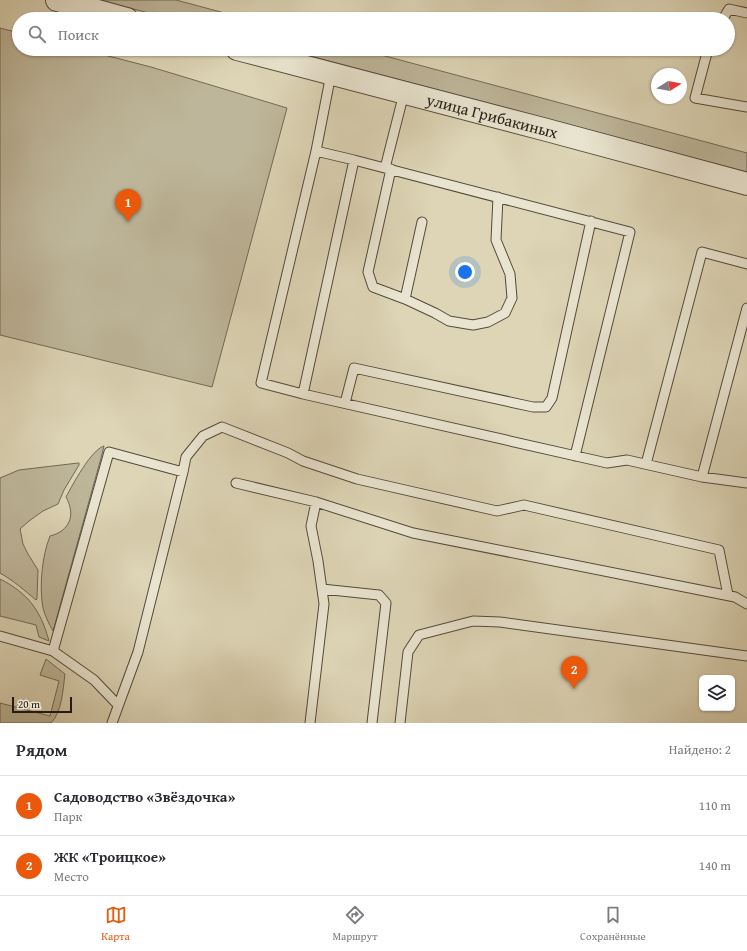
<!DOCTYPE html>
<html lang="ru">
<meta charset="utf-8">
<style>
body{margin:0;font-family:"Gentium Book Plus",serif;background:#f7f7f7;color:#2b2b33}
.controls{position:absolute;right:12px;bottom:12px;display:grid;overflow:hidden;border-radius:6px;box-shadow:0 1px 3px #0004}
.controls button{width:36px;height:36px;display:grid;place-items:center;padding:0;border:0;border-bottom:1px solid #e1e1e2;background:#fff;color:#2b2b33;font:20px sans-serif}
.compass{position:absolute;left:651px;top:68px;width:36px;height:36px;border-radius:50%;background:#fff;box-shadow:0 1px 3px #0004;rotate:79deg}
.scale{position:absolute;left:12px;bottom:10px;width:60px;box-sizing:border-box;padding-left:4px;border:2px solid #261c13;border-top:0;font-size:11px;line-height:14px;white-space:nowrap;color:#261c13;-webkit-text-stroke:3px #e9e4d0;paint-order:stroke}
.you{position:absolute;left:465px;top:272px;width:14px;height:14px;margin:-10px;border:3px solid #fff;border-radius:50%;background:#1a73e8;box-shadow:0 0 0 6px #1a73e833}
.badge{display:grid;place-items:center;width:26px;height:26px;border-radius:50%;background:#ea580c;color:#fff;font-size:13px;font-weight:700}
.pin{position:absolute;translate:-50% -33px;filter:drop-shadow(0 1px 2px #0008)}
.pin::after{content:'';position:absolute;top:21px;width:14px;height:12px;background:inherit;clip-path:polygon(0 0,100% 0,50% 100%)}
.list{margin:0;padding:0;list-style:none}
h2{display:flex;justify-content:space-between;align-items:center;height:52px;margin:0;padding:0 16px;font-size:17px}
h2 small{font-size:13px;font-weight:400;color:#7c7c81}
.list li{display:grid;grid-template-columns:26px 1fr auto;gap:12px;align-items:center;box-sizing:border-box;height:60px;padding:0 16px;border-top:1px solid #e1e1e2}
.list b{display:block;font-size:15px;white-space:nowrap}
.list p{margin:0;font-size:13px;white-space:nowrap;color:#7c7c81}
.list em{font-size:13px;font-style:normal;color:#7c7c81}
.icon{flex:none;width:22px;height:22px;fill:none;stroke:currentColor;stroke-width:2;stroke-linecap:round;stroke-linejoin:round}
.map{position:relative;flex:none;width:747px;height:723px;overflow:hidden}
.search{position:absolute;background:#fff;box-shadow:0 1px 3px #0004;left:12px;right:12px;top:12px;height:44px;display:flex;align-items:center;gap:10px;box-sizing:border-box;padding:0 14px;border-radius:22px;color:#7c7c81;font-size:15px}
.sheet{height:172px;background:#fff}
nav{display:flex;justify-content:space-around;align-items:center;box-sizing:border-box;height:56px;border-top:1px solid #e1e1e2;background:#fff;font-size:11px;color:#7c7c81}
nav a{display:grid;justify-items:center;gap:2px}
nav .on{color:#ea580c}
.map>svg:first-child{display:block}
</style>
<div class="map">
<svg width="747" height="723" viewBox="0 0 747 723">
<rect width="100%" height="100%" fill="#ddd5b6"/>
<filter id="stains"><feTurbulence type="fractalNoise" baseFrequency=".005" numOctaves="4"/><feColorMatrix values="0 0 0 0 .2 0 0 0 0 .09 0 0 0 0 .02 0 0 0 .5 -.17"/></filter>
<radialGradient id="worn" r=".72"><stop offset=".6" stop-color="#630" stop-opacity="0"/><stop offset="1" stop-color="#630" stop-opacity=".3"/></radialGradient>
<path fill="#beb69a" stroke="#726956" d="M 100,0 L 176,0 L 247,19 L 171,19 Z
M 0,28 L 19,33 L 19,49 L 81,49 L 151,67 L 287,108 L 212,387 L 0,335 Z
M 284,49 L 359,49 L 747,153 L 747,172 Z
M 104,446 L 101,458 L 53,631 C 49,624 45,616 43,608 C 39,587 42,556 50,536 C 70,531 76,515 66,497 C 73,484 91,450 104,446 Z
M 78,463 L 79,463 L 79,465 L 64,490 L 58,504 L 43,511 L 29,521 L 20,529 L 23,544 L 28,554 L 38,570 L 37,598 L 37,599 L 36,600 C 24,590 14,581 0,573 L 0,478 L 19,470 Z
M 0,579 C 28,593 41,611 49,641 L 39,637 L 36,625 L 0,616 Z
M 46,659 L 65,674 C 63,689 62,712 51,723 L 0,723 L 0,703 L 50,716 L 59,681 L 40,675 Z"/>
<g fill="none" stroke-linecap="round" stroke-linejoin="round">
<defs>
<path id="service" d="M 723,19 L 729,9 L 747,13
M 708,49 L 695,98 L 747,107
M 316,151 L 331,74
M 385,168 L 404,93
M 391,169 L 368,272 L 373,287 L 405,299 L 435,313 L 449,321 L 473,325 L 488,322 L 505,313 L 512,298 L 510,274 L 496,240 L 498,197
M 405,299 L 422,222
M 303,394 L 354,160
M 345,403 L 354,368 L 533,407 L 546,407 L 552,398 L 591,221
M 575,456 L 630,232 L 354,160 L 316,151 L 261,383 L 303,394 L 607,463 L 627,460 L 702,477 L 747,483
M 646,464 L 702,252 L 747,264
M 702,477 L 747,308
M 236,483 L 316,502 L 413,533 L 735,597 L 747,604
M 322,589 L 379,595 L 386,603 L 372,723
M 0,636 L 53,651 L 94,680 L 118,705
M 53,651 L 109,452 L 183,472
M 112,723 L 138,652 L 183,472 L 186,457 L 203,436 L 222,427 L 288,453 L 303,461 L 357,479 L 497,511 L 524,505 L 719,550 L 728,595
M 310,723 L 324,604 L 318,561 L 311,526 L 316,502
M 400,723 L 408,652 L 419,635 L 473,621 L 500,622 L 747,656"/>
<g id="tertiary">
<path d="M 57,0 L 127,19"/>
<path id="s1" d="M 237,49 L 543,129 L 747,184"/>
</g>
</defs>
<use href="#service" stroke="#544a3c" stroke-width="11"/>
<use href="#tertiary" stroke="#544a3c" stroke-width="24"/>
<use href="#service" stroke="#e9e4d0" stroke-width="9"/>
<use href="#tertiary" stroke="#e9e4d0" stroke-width="22"/>
</g>
<g text-anchor="middle" dominant-baseline="central" stroke-width="3" stroke-linejoin="round" paint-order="stroke">
<g font-size="16" fill="#261c13" stroke="#e9e4d0">
<text stroke="none"><textPath href="#s1" startOffset="264">улица Грибакиных</textPath></text>
</g>
</g>
<rect width="100%" height="100%" filter="url(#stains)"/>
<rect width="100%" height="100%" fill="url(#worn)"/>
</svg>
<div class="controls">
<button><svg class="icon" aria-label="layers" viewBox="0 0 24 24"><path d="M12 4l9 5-9 5-9-5zM3 14l9 5 9-5"/></svg></button>
</div>
<svg class="compass" viewBox="-18 -18 36 36"><path d="M0-13l5 13h-10z" fill="#e53935"/><path d="M0 13l5-13h-10z" fill="#7c7c81"/></svg>
<div class="scale">20 m</div>
<div class="you"></div>
<div class="pin badge" style="left:128px;top:222px">1</div>
<div class="pin badge" style="left:574px;top:689px">2</div>
<div class="search"><svg class="icon" aria-label="search" viewBox="0 0 24 24"><circle cx="10" cy="10" r="6"/><path d="M15 15l6 6"/></svg>Поиск</div>
</div>
<section class="sheet">
<h2>Рядом<small>Найдено: 2</small></h2>
<ul class="list">
<li><span class="badge">1</span><div><b>Садоводство «Звёздочка»</b><p>Парк</p></div><em>110 m</em></li>
<li><span class="badge">2</span><div><b>ЖК «Троицкое»</b><p>Место</p></div><em>140 m</em></li>
</ul>
</section>
<nav>
<a class="on"><svg class="icon" aria-label="map" viewBox="0 0 24 24"><path d="M3 6l6-2 6 2 6-2v14l-6 2-6-2-6 2zM9 4v14M15 6v14"/></svg>Карта</a>
<a><svg class="icon" aria-label="directions" viewBox="0 0 24 24"><path d="M12 3l9 9-9 9-9-9zM9 14v-3h6M13 9l2 2-2 2"/></svg>Маршрут</a>
<a><svg class="icon" aria-label="saved" viewBox="0 0 24 24"><path d="M7 4h10v16l-5-4-5 4z"/></svg>Сохранённые</a>
</nav>
